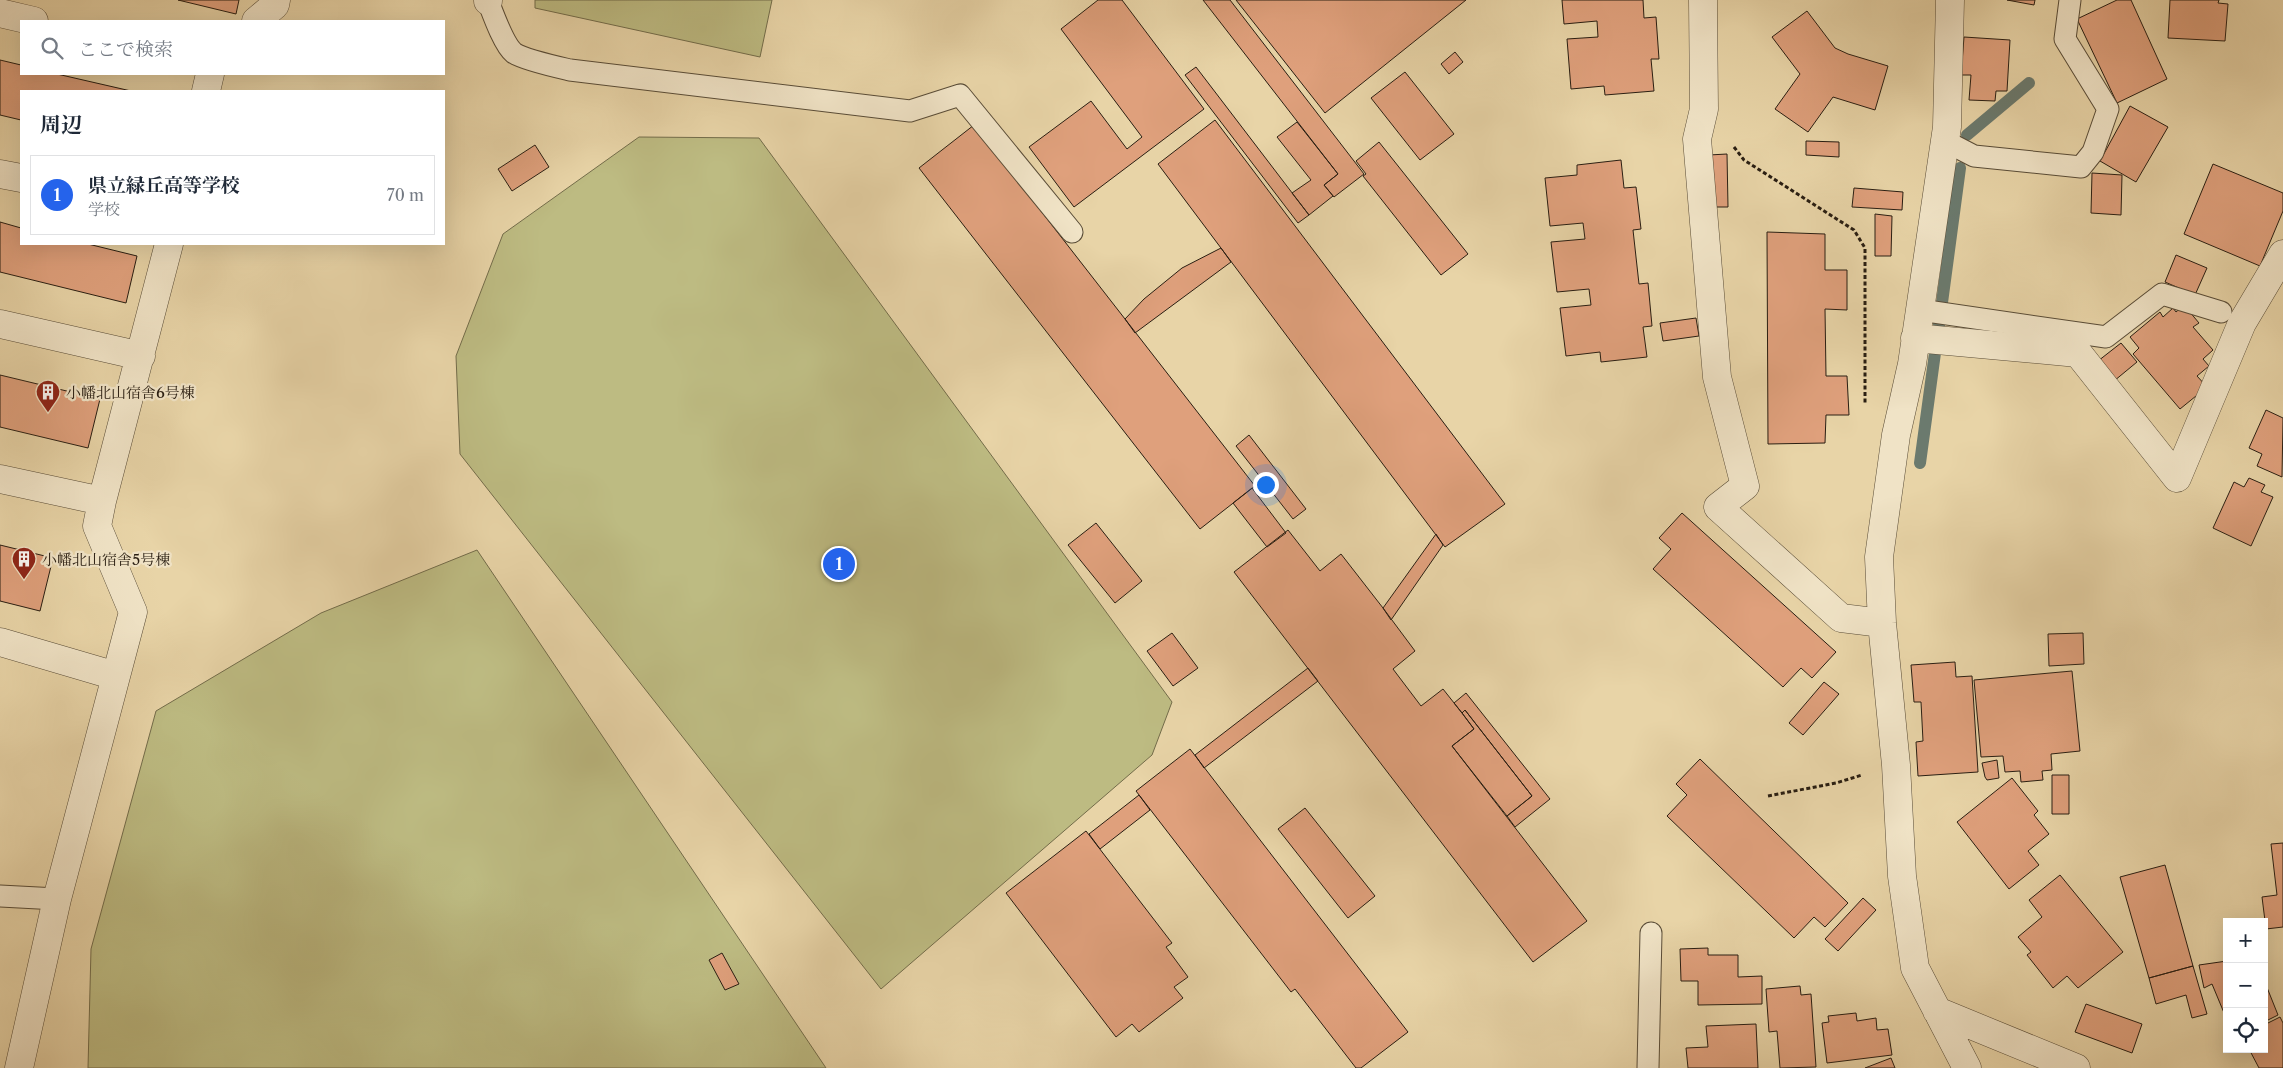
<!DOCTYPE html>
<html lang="ja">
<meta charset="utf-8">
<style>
body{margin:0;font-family:"Libre Caslon Text","Noto Serif JP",serif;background:#f2f2f3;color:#1f2937}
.controls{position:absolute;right:15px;bottom:15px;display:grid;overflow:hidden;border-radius:0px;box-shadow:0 5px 20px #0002}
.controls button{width:45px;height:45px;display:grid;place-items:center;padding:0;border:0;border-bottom:1px solid #e0e1e3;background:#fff;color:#1f2937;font:25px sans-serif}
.you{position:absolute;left:1265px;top:484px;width:18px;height:18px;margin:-12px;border:4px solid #fff;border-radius:50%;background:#1a73e8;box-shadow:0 0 0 8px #1a73e833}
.badge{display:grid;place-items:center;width:32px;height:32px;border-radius:50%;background:#2563eb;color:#fff;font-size:16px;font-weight:700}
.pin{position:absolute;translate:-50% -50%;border:2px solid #fff;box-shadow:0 1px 5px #0006}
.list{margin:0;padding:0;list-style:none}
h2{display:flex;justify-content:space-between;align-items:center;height:65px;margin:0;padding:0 20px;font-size:21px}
h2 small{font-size:16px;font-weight:400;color:#747a83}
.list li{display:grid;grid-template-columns:32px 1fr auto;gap:15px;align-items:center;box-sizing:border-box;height:80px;margin:0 10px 10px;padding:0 10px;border:1px solid #e0e1e3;border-radius:0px}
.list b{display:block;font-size:19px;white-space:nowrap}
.list p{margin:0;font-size:16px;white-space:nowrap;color:#747a83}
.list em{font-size:16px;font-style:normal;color:#747a83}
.icon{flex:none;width:28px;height:28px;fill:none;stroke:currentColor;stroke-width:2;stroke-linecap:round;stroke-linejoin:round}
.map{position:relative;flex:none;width:2283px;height:1068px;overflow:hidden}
.search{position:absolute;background:#fff;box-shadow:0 5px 20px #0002;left:20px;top:20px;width:425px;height:55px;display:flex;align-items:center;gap:12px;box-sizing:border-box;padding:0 18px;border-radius:0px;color:#747a83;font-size:19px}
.panel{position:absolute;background:#fff;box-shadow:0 5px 20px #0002;left:20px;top:90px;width:425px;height:155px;border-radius:0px}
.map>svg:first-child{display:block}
</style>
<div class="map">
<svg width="2283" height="1068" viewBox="0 0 2283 1068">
<rect width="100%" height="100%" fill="#e8d4a7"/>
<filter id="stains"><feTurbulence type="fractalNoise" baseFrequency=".004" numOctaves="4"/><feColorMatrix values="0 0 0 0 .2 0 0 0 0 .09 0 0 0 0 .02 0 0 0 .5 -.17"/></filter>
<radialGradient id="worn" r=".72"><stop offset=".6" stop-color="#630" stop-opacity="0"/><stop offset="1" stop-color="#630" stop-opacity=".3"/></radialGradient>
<path fill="#bdbb82" stroke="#736c4a" d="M 535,0 L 772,0 L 760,57 L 535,8 Z
M 639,137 L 759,138 L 1172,702 L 1152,755 L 881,989 L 460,454 L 456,356 L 503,234 Z
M 477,550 L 826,1068 L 88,1068 L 91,949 L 156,711 L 321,613 Z"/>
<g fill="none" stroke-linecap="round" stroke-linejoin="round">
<path stroke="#6b7a6e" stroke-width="12" d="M 1967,135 L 2029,83
M 1939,325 L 1960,168
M 1920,463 L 1935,353"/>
</g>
<path fill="#dfa07c" stroke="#291e12" d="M 178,0 L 239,0 L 236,14 Z
M 1098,0 L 1122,0 L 1204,109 L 1074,207 L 1029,147 L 1091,101 L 1127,149 L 1142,137 L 1061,29 Z
M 1203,0 L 1230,0 L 1364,174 L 1334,197 L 1324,185 L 1338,174 Z
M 1236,0 L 1466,0 L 1325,113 Z
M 1562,0 L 1643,0 L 1644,18 L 1656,17 L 1659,59 L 1651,59 L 1654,91 L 1605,95 L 1604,86 L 1571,89 L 1567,39 L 1598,37 L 1597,21 L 1564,24 Z
M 2007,0 L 2035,0 L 2034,5 Z
M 2117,0 L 2131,0 L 2167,79 L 2117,103 L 2077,19 Z
M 2170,0 L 2219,0 L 2218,3 L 2228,4 L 2225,41 L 2168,38 Z
M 1807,11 L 1835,48 L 1848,54 L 1888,66 L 1875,110 L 1833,97 L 1808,132 L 1775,109 L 1800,74 L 1772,37 Z
M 1964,37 L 2010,40 L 2007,91 L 1996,91 L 1995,101 L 1969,100 L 1971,75 L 1961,75 Z
M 1455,52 L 1463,62 L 1449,74 L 1441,64 Z
M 0,60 L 21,65 L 21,74 L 57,74 L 131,91 L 21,91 L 21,120 L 0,115 Z
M 1196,67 L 1309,215 L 1298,223 L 1185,75 Z
M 1405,72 L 1454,134 L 1420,160 L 1371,98 Z
M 2130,106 L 2168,127 L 2136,182 L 2100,161 Z
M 1215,120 L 1505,504 L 1445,547 L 1158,164 Z
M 1297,122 L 1338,174 L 1324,185 L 1333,196 L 1309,215 L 1292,193 L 1311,180 L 1277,137 Z
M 974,125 L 1255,486 L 1200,529 L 919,168 Z
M 1806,141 L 1839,142 L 1839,157 L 1806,155 Z
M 1379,142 L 1468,254 L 1441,275 L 1363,176 L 1366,174 L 1356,161 Z
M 535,145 L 549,167 L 512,191 L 498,169 Z
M 1727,154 L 1728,207 L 1710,207 L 1709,155 Z
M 1621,160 L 1624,188 L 1636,187 L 1641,229 L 1633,230 L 1639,284 L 1648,283 L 1652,326 L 1643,327 L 1647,357 L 1601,362 L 1600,352 L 1566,356 L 1560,308 L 1591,305 L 1589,289 L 1557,292 L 1551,242 L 1585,239 L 1583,223 L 1550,226 L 1545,178 L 1577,175 L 1577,165 Z
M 2213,164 L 2283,193 L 2283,211 L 2260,266 L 2184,234 Z
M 2092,173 L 2122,175 L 2121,215 L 2091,213 Z
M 1854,188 L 1903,192 L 1902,210 L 1852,207 Z
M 1875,214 L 1892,216 L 1891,256 L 1875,256 Z
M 0,222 L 21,228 L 21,244 L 88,244 L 137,256 L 126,303 L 0,272 Z
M 1767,232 L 1825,234 L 1825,270 L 1847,270 L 1847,310 L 1825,309 L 1826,376 L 1847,376 L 1849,415 L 1826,415 L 1825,443 L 1768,444 Z
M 1221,248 L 1231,262 L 1135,333 L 1125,319 L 1144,299 L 1182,268 Z
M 2176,255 L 2207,268 L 2195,295 L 2165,282 Z
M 2184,305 L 2199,323 L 2193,327 L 2213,350 L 2203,359 L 2209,366 L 2197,376 L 2207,387 L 2180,409 L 2133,354 L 2139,348 L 2130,337 L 2160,312 L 2163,317 L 2173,308 L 2176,312 Z
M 1696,318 L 1699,336 L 1663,341 L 1660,323 Z
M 2121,343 L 2137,362 L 2114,381 L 2098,361 Z
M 0,375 L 100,399 L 88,448 L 0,427 Z
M 2266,410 L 2283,418 L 2282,477 L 2257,466 L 2262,454 L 2249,448 Z
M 1249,435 L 1306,509 L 1293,519 L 1236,446 Z
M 2249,478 L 2265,485 L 2261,492 L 2273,497 L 2251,546 L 2213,528 L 2234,482 L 2244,487 Z
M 1252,488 L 1286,533 L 1267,547 L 1233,503 Z
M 1682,513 L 1836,652 L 1812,678 L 1801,668 L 1783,687 L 1653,569 L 1671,549 L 1659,538 Z
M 1096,523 L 1142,581 L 1115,603 L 1068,545 Z
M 1288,530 L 1320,571 L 1341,554 L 1383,608 L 1415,651 L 1393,669 L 1421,706 L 1443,689 L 1462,713 L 1474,729 L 1452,746 L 1587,921 L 1533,962 L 1234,572 Z
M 1436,534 L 1443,545 L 1391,620 L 1383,608 Z
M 0,545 L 53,558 L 40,611 L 0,601 Z
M 1172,633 L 1198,668 L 1173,686 L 1147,651 Z
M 2083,633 L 2084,664 L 2049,666 L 2048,634 Z
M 1955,662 L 1956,677 L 1972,676 L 1978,772 L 1918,776 L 1916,742 L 1923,741 L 1921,702 L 1914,702 L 1911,665 Z
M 1308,668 L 1318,681 L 1204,768 L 1195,755 Z
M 2072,671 L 2080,751 L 2051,754 L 2052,770 L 2042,771 L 2043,780 L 2021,782 L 2020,771 L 2005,772 L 2003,756 L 1981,757 L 1974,680 Z
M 1824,682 L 1839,694 L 1803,735 L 1789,723 Z
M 1466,693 L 1550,799 L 1515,827 L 1507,816 L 1532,796 L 1465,710 L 1462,713 L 1454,703 Z
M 1465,710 L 1532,796 L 1507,816 L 1452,746 L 1474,729 L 1462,713 Z
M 1190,749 L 1408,1032 L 1361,1068 L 1356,1068 L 1295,989 L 1291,992 L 1136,791 Z
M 1700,759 L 1848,903 L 1825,927 L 1814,917 L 1794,938 L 1667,816 L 1687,795 L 1676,784 Z
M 1997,760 L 1999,778 L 1987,780 L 1985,777 L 1982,763 Z
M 2052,775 L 2069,775 L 2069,814 L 2052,814 Z
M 2012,778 L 2038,811 L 2034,815 L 2049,834 L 2028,851 L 2039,865 L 2009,889 L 1957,822 Z
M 1139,795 L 1150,810 L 1100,849 L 1089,834 Z
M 1305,808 L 1375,896 L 1348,918 L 1278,829 Z
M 1086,831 L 1172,943 L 1166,947 L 1188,977 L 1174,987 L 1183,998 L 1139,1032 L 1132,1024 L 1116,1037 L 1006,893 Z
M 2283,843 L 2283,927 L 2266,929 L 2262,897 L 2277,895 L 2271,844 Z
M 2165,865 L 2193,966 L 2149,978 L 2120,877 Z
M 2060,875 L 2123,952 L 2078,988 L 2067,976 L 2053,988 L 2027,955 L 2031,952 L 2018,937 L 2042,917 L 2029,900 Z
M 1863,898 L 1876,910 L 1838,951 L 1825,939 Z
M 1708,948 L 1708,955 L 1738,955 L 1738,977 L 1762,976 L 1762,1004 L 1698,1005 L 1698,981 L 1681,981 L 1680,949 Z
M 722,953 L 739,984 L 725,990 L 709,960 Z
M 2227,961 L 2227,1020 L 2212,984 L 2204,988 L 2199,965 Z
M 2193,966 L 2207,1014 L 2192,1018 L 2186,995 L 2156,1004 L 2149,978 Z
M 2264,980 L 2278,1015 L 2264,1022 Z
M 1800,986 L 1801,995 L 1811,994 L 1816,1067 L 1780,1068 L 1777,1031 L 1769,1032 L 1766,989 Z
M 2086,1004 L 2142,1024 L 2132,1053 L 2075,1032 Z
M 1856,1013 L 1857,1021 L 1876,1018 L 1877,1030 L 1888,1029 L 1892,1055 L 1827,1063 L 1822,1023 L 1829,1022 L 1828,1016 Z
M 2280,1017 L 2283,1023 L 2283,1068 L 2259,1068 L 2249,1049 L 2264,1049 L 2264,1025 Z
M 1756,1024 L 1758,1068 L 1688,1068 L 1686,1048 L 1708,1047 L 1706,1026 Z
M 1891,1058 L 1895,1068 L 1865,1068 Z"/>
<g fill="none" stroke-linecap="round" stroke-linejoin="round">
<defs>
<path id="service" d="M 488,1 C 493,14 504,45 514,53 C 525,60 557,67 570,70 L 910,111 L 960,95 L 1072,232
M 1945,141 L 1974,156 L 2081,167 L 2093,152 L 2108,109 L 2065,39 L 2070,0
M 1920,310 L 2106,337 L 2162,294 L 2221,312
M 0,896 L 57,899
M 1648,1068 L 1651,933"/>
<path id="minor" d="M 488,0 L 488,1
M 1703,0 L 1704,109 L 1697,139 L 1717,377 L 1745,486 L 1718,507 L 1841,618 L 1882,623
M 1950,0 L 1947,127 L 1912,364 L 1896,435 L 1879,557 L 1882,623 L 1896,765 L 1902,876 L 1915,968 L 1967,1068
M 0,13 L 34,21
M 256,21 L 275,5 L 276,0
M 206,91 L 210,74
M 0,174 L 21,178
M 0,324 L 141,356
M 1915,338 L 2078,353 L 2177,478 L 2242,323 L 2283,254
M 0,479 L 102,501
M 0,642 L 116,676
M 1937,1011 L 2076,1068
M 19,1068 L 57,899 L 133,612 L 97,526 L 102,501 L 169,244"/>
</defs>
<use href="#service" stroke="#594c37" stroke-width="23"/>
<use href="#minor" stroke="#594c37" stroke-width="29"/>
<path stroke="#291e12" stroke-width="3" stroke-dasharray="4 2.5" stroke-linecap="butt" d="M 1734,147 L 1744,160 L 1854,230 L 1865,248 L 1865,404
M 1768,796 L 1836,783 L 1862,775"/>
<use href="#service" stroke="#f0e3c6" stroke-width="21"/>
<use href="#minor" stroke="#f0e3c6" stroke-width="28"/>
</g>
<defs>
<symbol id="building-pin" viewBox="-11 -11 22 30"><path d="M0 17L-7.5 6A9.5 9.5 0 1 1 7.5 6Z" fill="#8f2418" stroke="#f0e3c6"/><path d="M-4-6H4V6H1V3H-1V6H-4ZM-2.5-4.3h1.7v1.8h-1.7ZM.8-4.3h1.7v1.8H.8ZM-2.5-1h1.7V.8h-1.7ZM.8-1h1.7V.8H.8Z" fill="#fff"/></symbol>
</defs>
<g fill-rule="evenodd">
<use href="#building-pin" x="34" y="378" width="28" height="38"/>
<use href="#building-pin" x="10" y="545" width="28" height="38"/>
</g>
<g text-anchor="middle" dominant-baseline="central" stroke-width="4.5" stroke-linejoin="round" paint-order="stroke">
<g font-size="15" fill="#291e12" stroke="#f0e3c6" text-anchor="start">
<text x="66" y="392">小幡北山宿舎6号棟</text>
<text x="42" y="559">小幡北山宿舎5号棟</text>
</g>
</g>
<rect width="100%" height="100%" filter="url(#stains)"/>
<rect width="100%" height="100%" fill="url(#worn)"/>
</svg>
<div class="controls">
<button>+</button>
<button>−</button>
<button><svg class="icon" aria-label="locate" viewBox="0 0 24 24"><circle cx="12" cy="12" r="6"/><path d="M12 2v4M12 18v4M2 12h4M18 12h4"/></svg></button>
</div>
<div class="you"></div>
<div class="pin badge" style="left:839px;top:564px">1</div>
<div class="search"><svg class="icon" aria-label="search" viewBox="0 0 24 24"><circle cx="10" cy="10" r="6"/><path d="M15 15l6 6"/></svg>ここで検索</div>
<section class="panel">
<h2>周辺<small></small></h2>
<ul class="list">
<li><span class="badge">1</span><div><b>県立緑丘高等学校</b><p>学校</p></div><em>70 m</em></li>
</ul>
</section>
</div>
